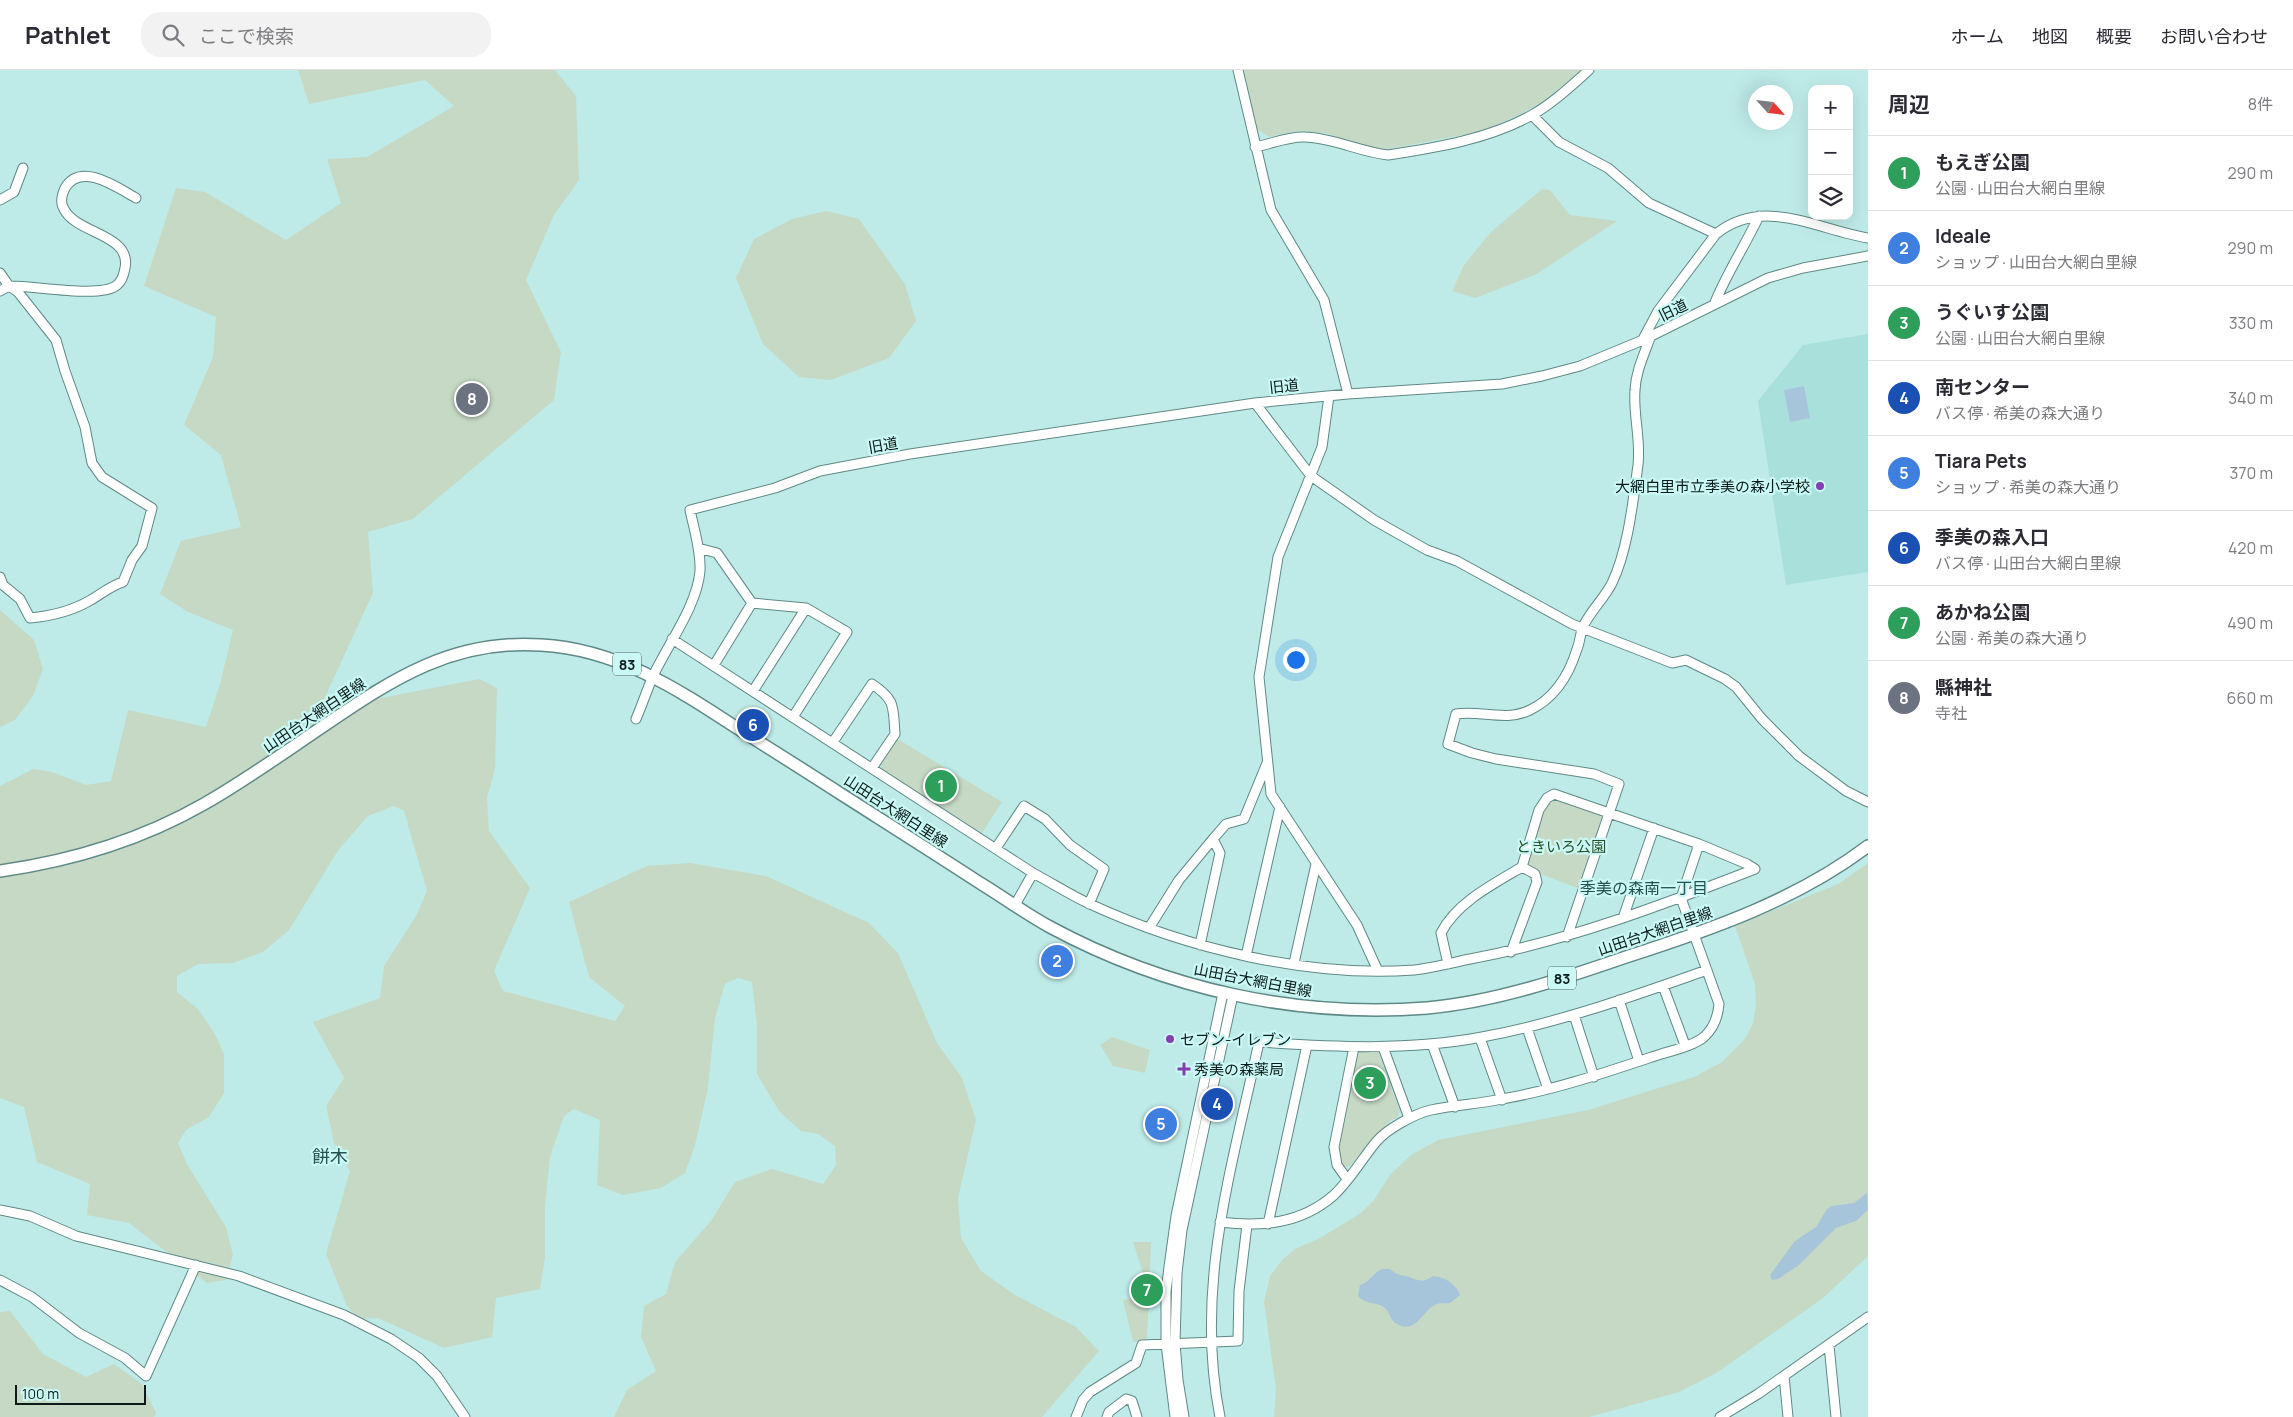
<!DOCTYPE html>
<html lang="ja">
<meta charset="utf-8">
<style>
body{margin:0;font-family:Manrope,"Noto Sans JP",sans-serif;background:#f2f2f3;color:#2b2b33}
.controls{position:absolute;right:15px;top:15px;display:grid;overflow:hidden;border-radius:10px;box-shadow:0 5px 20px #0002}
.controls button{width:45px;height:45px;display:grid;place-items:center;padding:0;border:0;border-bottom:1px solid #e1e1e2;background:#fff;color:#2b2b33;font:25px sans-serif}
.compass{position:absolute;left:1748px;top:15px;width:45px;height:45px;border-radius:50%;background:#fff;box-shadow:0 5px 20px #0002;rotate:117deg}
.scale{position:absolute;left:15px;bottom:12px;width:131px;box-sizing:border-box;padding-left:5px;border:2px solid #0a1b1a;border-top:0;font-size:14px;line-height:18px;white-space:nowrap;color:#0a1b1a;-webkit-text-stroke:4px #caf9f5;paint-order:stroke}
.you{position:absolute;left:1295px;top:589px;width:18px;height:18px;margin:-12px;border:4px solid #fff;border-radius:50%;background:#1a73e8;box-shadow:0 0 0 8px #1a73e833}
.badge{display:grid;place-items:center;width:32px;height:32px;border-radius:50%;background:#843eb1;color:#fff;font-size:16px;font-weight:700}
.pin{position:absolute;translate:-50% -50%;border:2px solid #fff;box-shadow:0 1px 5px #0006}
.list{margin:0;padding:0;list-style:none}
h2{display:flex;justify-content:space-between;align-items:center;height:65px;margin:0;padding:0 20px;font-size:21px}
h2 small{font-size:16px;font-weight:400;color:#7c7c81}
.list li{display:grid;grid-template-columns:32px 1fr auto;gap:15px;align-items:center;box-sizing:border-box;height:75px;padding:0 20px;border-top:1px solid #e1e1e2}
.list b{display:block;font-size:19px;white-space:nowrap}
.list p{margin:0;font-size:16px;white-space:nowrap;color:#7c7c81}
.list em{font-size:16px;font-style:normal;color:#7c7c81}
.icon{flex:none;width:28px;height:28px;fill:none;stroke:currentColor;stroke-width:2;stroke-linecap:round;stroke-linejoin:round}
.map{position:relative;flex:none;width:1868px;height:1347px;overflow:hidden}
header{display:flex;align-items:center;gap:30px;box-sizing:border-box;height:70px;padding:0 25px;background:#fff;border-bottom:1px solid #e1e1e2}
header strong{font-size:24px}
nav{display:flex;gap:28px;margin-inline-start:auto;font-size:18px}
.search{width:350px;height:45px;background:#f2f2f3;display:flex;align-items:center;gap:12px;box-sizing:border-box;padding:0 18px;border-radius:20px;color:#7c7c81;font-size:19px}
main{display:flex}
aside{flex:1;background:#fff}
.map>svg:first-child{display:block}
</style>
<header>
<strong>Pathlet</strong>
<div class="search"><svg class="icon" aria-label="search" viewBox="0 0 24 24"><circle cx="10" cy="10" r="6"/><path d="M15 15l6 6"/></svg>ここで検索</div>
<nav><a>ホーム</a><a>地図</a><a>概要</a><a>お問い合わせ</a></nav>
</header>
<main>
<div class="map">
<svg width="1868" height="1347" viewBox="0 0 1868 1347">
<rect width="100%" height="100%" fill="#beebe8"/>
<path fill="#a9e0dc" d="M 1868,264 L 1868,502 L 1786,515 L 1758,331 L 1803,275 Z"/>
<path fill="#c6d9c5" d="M 298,0 L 555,0 L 576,26 L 579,110 L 554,145 L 526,210 L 561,282 L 554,330 L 413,449 L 368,462 L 373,523 L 319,640 L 479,609 L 497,618 L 495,699 L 487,728 L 489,761 L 530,818 L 494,901 L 503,921 L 615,951 L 625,936 L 589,907 L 569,832 L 647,796 L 690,793 L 766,806 L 869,853 L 898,883 L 937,973 L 962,1008 L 976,1050 L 958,1128 L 961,1168 L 981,1201 L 1015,1225 L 1076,1257 L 1099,1281 L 1042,1347 L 614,1347 L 627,1320 L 656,1301 L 641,1267 L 644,1236 L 666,1224 L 675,1192 L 711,1151 L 735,1112 L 772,1099 L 823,1114 L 836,1095 L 835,1076 L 818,1064 L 801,1061 L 779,1041 L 757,1004 L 757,955 L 752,912 L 738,908 L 725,914 L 715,948 L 708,1018 L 695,1075 L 685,1103 L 661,1118 L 623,1125 L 597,1115 L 600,1050 L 574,1039 L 564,1046 L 550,1087 L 545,1135 L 545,1188 L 540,1219 L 496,1228 L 492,1267 L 444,1278 L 378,1248 L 359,1249 L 347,1236 L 326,1184 L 350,1101 L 334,1073 L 326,1036 L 344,1008 L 313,952 L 380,928 L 384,896 L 416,846 L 427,821 L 404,741 L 394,736 L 368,746 L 339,779 L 289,860 L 263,882 L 233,893 L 198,894 L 177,906 L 177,922 L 198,939 L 215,964 L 224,984 L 224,1023 L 209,1047 L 186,1060 L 178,1073 L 188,1096 L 226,1157 L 233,1185 L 226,1210 L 207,1213 L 129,1153 L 87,1145 L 90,1114 L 37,1092 L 24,1037 L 0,1028 L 0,716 L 33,699 L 52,702 L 86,715 L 111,711 L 128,640 L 206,657 L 220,614 L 233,560 L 188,542 L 160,524 L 181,471 L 241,457 L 221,385 L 184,355 L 213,287 L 216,247 L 144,216 L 176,118 L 205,122 L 286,170 L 341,133 L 327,89 L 367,87 L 454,36 L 425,10 L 309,34 Z
M 1244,0 L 1583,0 L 1540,33 L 1523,43 L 1483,61 L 1389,79 L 1369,77 L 1324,63 L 1297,61 L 1269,67 L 1256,58 Z
M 1542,119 L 1550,120 L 1570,145 L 1617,151 L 1535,205 L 1475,228 L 1452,221 L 1464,195 L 1491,162 Z
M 826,141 L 859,149 L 905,214 L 916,251 L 889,288 L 831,310 L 799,307 L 763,274 L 736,208 L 754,169 L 792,149 Z
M 0,540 L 34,570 L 43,599 L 33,626 L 15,650 L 0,657 Z
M 896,668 L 1002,732 L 982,763 L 882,699 L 880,694 Z
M 1553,728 L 1601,744 L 1603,748 L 1578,818 L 1543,805 L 1527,793 L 1543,737 Z
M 1868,793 L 1868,1186 L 1823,1228 L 1718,1302 L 1679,1322 L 1589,1347 L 1274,1347 L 1276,1319 L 1264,1232 L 1270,1206 L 1283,1189 L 1295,1179 L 1320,1168 L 1361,1143 L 1374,1130 L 1390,1105 L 1411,1085 L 1438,1070 L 1588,1040 L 1694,1007 L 1722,992 L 1744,970 L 1753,954 L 1756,935 L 1755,914 L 1735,856 L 1838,814 Z
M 1112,967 L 1150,980 L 1145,1003 L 1113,996 L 1100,975 Z
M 1360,980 L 1376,981 L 1379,983 L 1400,1040 L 1398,1047 L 1390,1051 L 1350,1096 L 1346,1097 L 1342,1093 L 1337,1079 L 1356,986 Z
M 1133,1172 L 1151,1172 L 1147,1271 L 1133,1272 L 1123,1230 L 1145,1226 L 1146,1213 Z
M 10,1241 L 43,1284 L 86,1307 L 114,1294 L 142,1314 L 156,1343 L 154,1347 L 0,1347 L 0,1242 Z"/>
<path fill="#a7c5da" d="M 1804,316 L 1810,348 L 1790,352 L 1784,320 Z
M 1867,1123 L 1868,1140 L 1856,1151 L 1836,1158 L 1798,1196 L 1778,1209 L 1772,1210 L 1770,1205 L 1795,1171 L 1816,1157 L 1827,1139 L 1832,1136 L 1854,1133 Z
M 1382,1199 L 1390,1199 C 1397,1205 1401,1205 1409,1207 C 1420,1211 1423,1213 1433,1206 C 1445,1207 1456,1214 1460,1225 L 1450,1233 C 1445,1234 1440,1232 1435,1235 C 1422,1241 1416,1265 1397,1254 C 1391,1251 1390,1244 1386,1239 C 1379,1231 1367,1236 1358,1226 L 1360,1215 C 1369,1213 1373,1203 1382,1199 Z"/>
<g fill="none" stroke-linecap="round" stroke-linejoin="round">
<defs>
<path id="minor" d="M 1238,0 L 1271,140 L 1324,230 L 1348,324
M 1532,45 L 1559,72 L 1608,98 L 1649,133 L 1716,164
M 1255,77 C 1271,74 1289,66 1305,67 C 1334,68 1360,82 1388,85 C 1435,78 1489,69 1532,45 C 1553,33 1571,16 1589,0
M 0,130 L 14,122 L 23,98
M 0,203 L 9,216 C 32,215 101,229 117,215 C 122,211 124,204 125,198 C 132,164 76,164 64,139 C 60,133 62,124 65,118 C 81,91 118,118 136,128
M 0,221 L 9,216 L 18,222 L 56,270 L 65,301 L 85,357 L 92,393 L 102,407 L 152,438 L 142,476 L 132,490 L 123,512 C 108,517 102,524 89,531 C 70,542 51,546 30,548 L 20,529 L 3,515 L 0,507
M 1714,235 C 1726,204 1745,176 1759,146
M 1643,269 L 1658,241 L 1716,164 C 1764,126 1815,159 1868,168
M 1329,326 L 1322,377 L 1278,487 L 1259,607 L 1271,724 L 1357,855 L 1378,901
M 1255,333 L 1311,406 L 1374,450 L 1427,480 L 1457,491 L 1572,554 L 1672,593 L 1686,590 L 1725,609 L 1736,617 L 1762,649 L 1799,686 L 1846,721 L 1868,732
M 698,478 L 717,483 L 752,533 L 806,538 L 847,562 L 793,647
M 672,569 L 1033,803 C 1052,813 1070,825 1090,834 C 1185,878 1308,908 1414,900 C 1432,898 1451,893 1470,889 C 1568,871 1662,835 1755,799 L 1747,794 L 1699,774 L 1554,724 L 1547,728 L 1539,740 L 1522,797
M 714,595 L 752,533
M 753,621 L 806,538
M 636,649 C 642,635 647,620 653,606 C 668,574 697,536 700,501 C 701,481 694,459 690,440 L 775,418 L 820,401 L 910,384 L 1255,333 L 1348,324 L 1502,314 L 1542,306 L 1580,296 L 1643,270 L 1768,208 L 1803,198 L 1868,186
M 833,672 L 872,614 C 896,630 893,637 895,664 L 872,698
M 996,778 L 1024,736 L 1045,749 L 1070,775 L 1104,799 L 1089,834
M 1015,835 L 1033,803
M 1623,848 L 1654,758
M 1149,858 L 1179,810 L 1213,769 L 1226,754 L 1244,749 L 1267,693
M 1567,867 L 1619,714 L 1594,704 L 1496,689 L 1472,683 L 1448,674 L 1456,644 C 1481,640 1506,652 1530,640 C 1555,628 1569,605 1577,579 C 1580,572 1580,564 1583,557 C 1590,541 1604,529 1612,513 C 1628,480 1633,431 1638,395 C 1641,369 1633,345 1635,320 C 1636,300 1645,283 1651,265
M 1200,875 L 1220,783 L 1213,769
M 1246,886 L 1280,737
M 1294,893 L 1316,794
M 1448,894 L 1441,863 C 1456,833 1493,814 1522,797 L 1535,804 L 1537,812 L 1511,882
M 1663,916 L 1685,975
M 1619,930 L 1639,991
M 1574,945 L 1594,1007
M 1527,958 L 1548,1019
M 1480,968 L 1502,1030
M 1432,974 L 1455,1037
M 1383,977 L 1409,1048
M 1347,1109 L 1337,1095 L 1334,1077 L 1354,977
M 0,1140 L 30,1146 L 76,1166 L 239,1206 L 344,1245 L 391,1269 L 419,1288 L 437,1306 L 465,1347
M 1220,1152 C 1262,1157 1301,1154 1334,1125 C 1350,1110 1362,1089 1376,1072 C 1387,1059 1414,1044 1431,1040 C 1454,1035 1479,1034 1502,1029 C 1554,1020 1604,1003 1655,986 C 1669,981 1692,977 1704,967 C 1714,958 1718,946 1719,934 L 1681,828 L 1699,774
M 1268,1154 L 1307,975
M 0,1210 L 32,1227 L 79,1263 L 125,1288 L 146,1306 L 196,1195
M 1829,1275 L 1836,1347
M 1784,1306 L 1788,1347
M 1076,1347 L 1083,1330 L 1090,1322 L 1136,1293 L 1142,1275 L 1238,1271 L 1239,1221 L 1247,1155
M 1107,1347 L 1109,1342 L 1126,1329 L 1132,1331 L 1137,1347
M 1175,1347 L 1166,1274 L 1166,1222 L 1169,1197 L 1176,1146 L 1223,923
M 1184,1347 L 1178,1310 L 1175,1273 L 1177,1203 L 1182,1160 L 1233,925
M 1220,1347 C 1194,1217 1232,1098 1259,972 C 1334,977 1408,981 1482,967 C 1559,953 1633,926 1707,900
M 1720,1347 L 1758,1324 L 1868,1247"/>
<path id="major" d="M 0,801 C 71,791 141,770 204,734 C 246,710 285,682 325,655 C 394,608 454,569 541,575 C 616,579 676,618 737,658 C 772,680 807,702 841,724 C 888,754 934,783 980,813 C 1003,827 1026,844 1050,857 C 1165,919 1296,948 1427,938 C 1495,932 1562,909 1626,887 C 1710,860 1797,830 1868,776"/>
</defs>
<use href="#minor" stroke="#5e8986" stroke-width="11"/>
<use href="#major" stroke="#5e8986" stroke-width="14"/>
<use href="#minor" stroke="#fff" stroke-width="9"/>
<use href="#major" stroke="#fff" stroke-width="11"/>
</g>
<g fill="#843eb1" stroke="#caf9f5" stroke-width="2">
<circle cx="1820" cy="416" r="5"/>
<circle cx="1170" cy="969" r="5"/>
<path d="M1181.5 991.5h5v5h5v5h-5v5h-5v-5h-5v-5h5z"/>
</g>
<g text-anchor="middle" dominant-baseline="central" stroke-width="4.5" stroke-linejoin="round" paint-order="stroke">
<g fill="#caf9f5" stroke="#445e5c" stroke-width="1">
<rect x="613" y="582.5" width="28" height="23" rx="4"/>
<rect x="1548" y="896.5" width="28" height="23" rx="4"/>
</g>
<g font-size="14" font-weight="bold" fill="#0a1b1a">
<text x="627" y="594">83</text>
<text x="1562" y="908">83</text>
</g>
<g font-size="15" fill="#0a1b1a" stroke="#caf9f5">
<text transform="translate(1673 240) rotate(-26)">旧道</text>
<text transform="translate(1284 316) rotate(-6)">旧道</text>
<text transform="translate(883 375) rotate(-10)">旧道</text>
<text transform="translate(314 645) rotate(-34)">山田台大網白里線</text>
<text transform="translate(896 741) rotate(33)">山田台大網白里線</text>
<text transform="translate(1655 861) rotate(-19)">山田台大網白里線</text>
<text transform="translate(1253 910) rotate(11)">山田台大網白里線</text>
</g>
<g font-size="15" fill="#0a1b1a" stroke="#caf9f5" text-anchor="start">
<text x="1810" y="416" text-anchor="end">大網白里市立季美の森小学校</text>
<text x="1180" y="969">セブン-イレブン</text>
<text x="1194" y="999">秀美の森薬局</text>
</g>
<g font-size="15" fill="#2a4e29" stroke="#caf9f5">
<text x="1561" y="776">ときいろ公園</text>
</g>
<g font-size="16" fill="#26504e" stroke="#caf9f5">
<text x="1644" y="818">季美の森南一丁目</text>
</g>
<g font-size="18" fill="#26504e" stroke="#caf9f5">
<text x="330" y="1086">餅木</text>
</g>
</g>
</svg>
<div class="controls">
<button>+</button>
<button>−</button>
<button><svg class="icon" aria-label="layers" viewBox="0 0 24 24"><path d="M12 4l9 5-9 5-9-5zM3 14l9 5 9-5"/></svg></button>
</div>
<svg class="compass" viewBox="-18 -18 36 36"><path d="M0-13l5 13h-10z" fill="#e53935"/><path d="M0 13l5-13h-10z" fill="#7c7c81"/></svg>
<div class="scale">100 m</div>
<div class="you"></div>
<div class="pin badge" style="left:941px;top:716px;background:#2e9e5b">1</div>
<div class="pin badge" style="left:1057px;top:891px;background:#3f7fe0">2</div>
<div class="pin badge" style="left:1370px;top:1013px;background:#2e9e5b">3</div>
<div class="pin badge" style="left:1217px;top:1034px;background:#1a4fb4">4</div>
<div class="pin badge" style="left:1161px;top:1054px;background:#3f7fe0">5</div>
<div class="pin badge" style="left:753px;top:655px;background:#1a4fb4">6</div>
<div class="pin badge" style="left:1147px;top:1220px;background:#2e9e5b">7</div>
<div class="pin badge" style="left:472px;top:329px;background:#6b7280">8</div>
</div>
<aside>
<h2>周辺<small>8件</small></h2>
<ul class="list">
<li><span class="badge" style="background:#2e9e5b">1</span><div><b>もえぎ公園</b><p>公園 · 山田台大網白里線</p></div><em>290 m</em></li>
<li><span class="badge" style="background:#3f7fe0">2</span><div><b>Ideale</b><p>ショップ · 山田台大網白里線</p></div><em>290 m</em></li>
<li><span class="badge" style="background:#2e9e5b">3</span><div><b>うぐいす公園</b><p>公園 · 山田台大網白里線</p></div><em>330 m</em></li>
<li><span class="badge" style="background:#1a4fb4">4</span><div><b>南センター</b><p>バス停 · 希美の森大通り</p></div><em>340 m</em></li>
<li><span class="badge" style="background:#3f7fe0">5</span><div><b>Tiara Pets</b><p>ショップ · 希美の森大通り</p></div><em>370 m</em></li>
<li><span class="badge" style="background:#1a4fb4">6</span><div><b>季美の森入口</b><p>バス停 · 山田台大網白里線</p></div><em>420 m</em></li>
<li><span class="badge" style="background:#2e9e5b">7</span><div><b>あかね公園</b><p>公園 · 希美の森大通り</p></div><em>490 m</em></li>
<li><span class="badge" style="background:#6b7280">8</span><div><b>縣神社</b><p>寺社</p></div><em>660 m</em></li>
</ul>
</aside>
</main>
